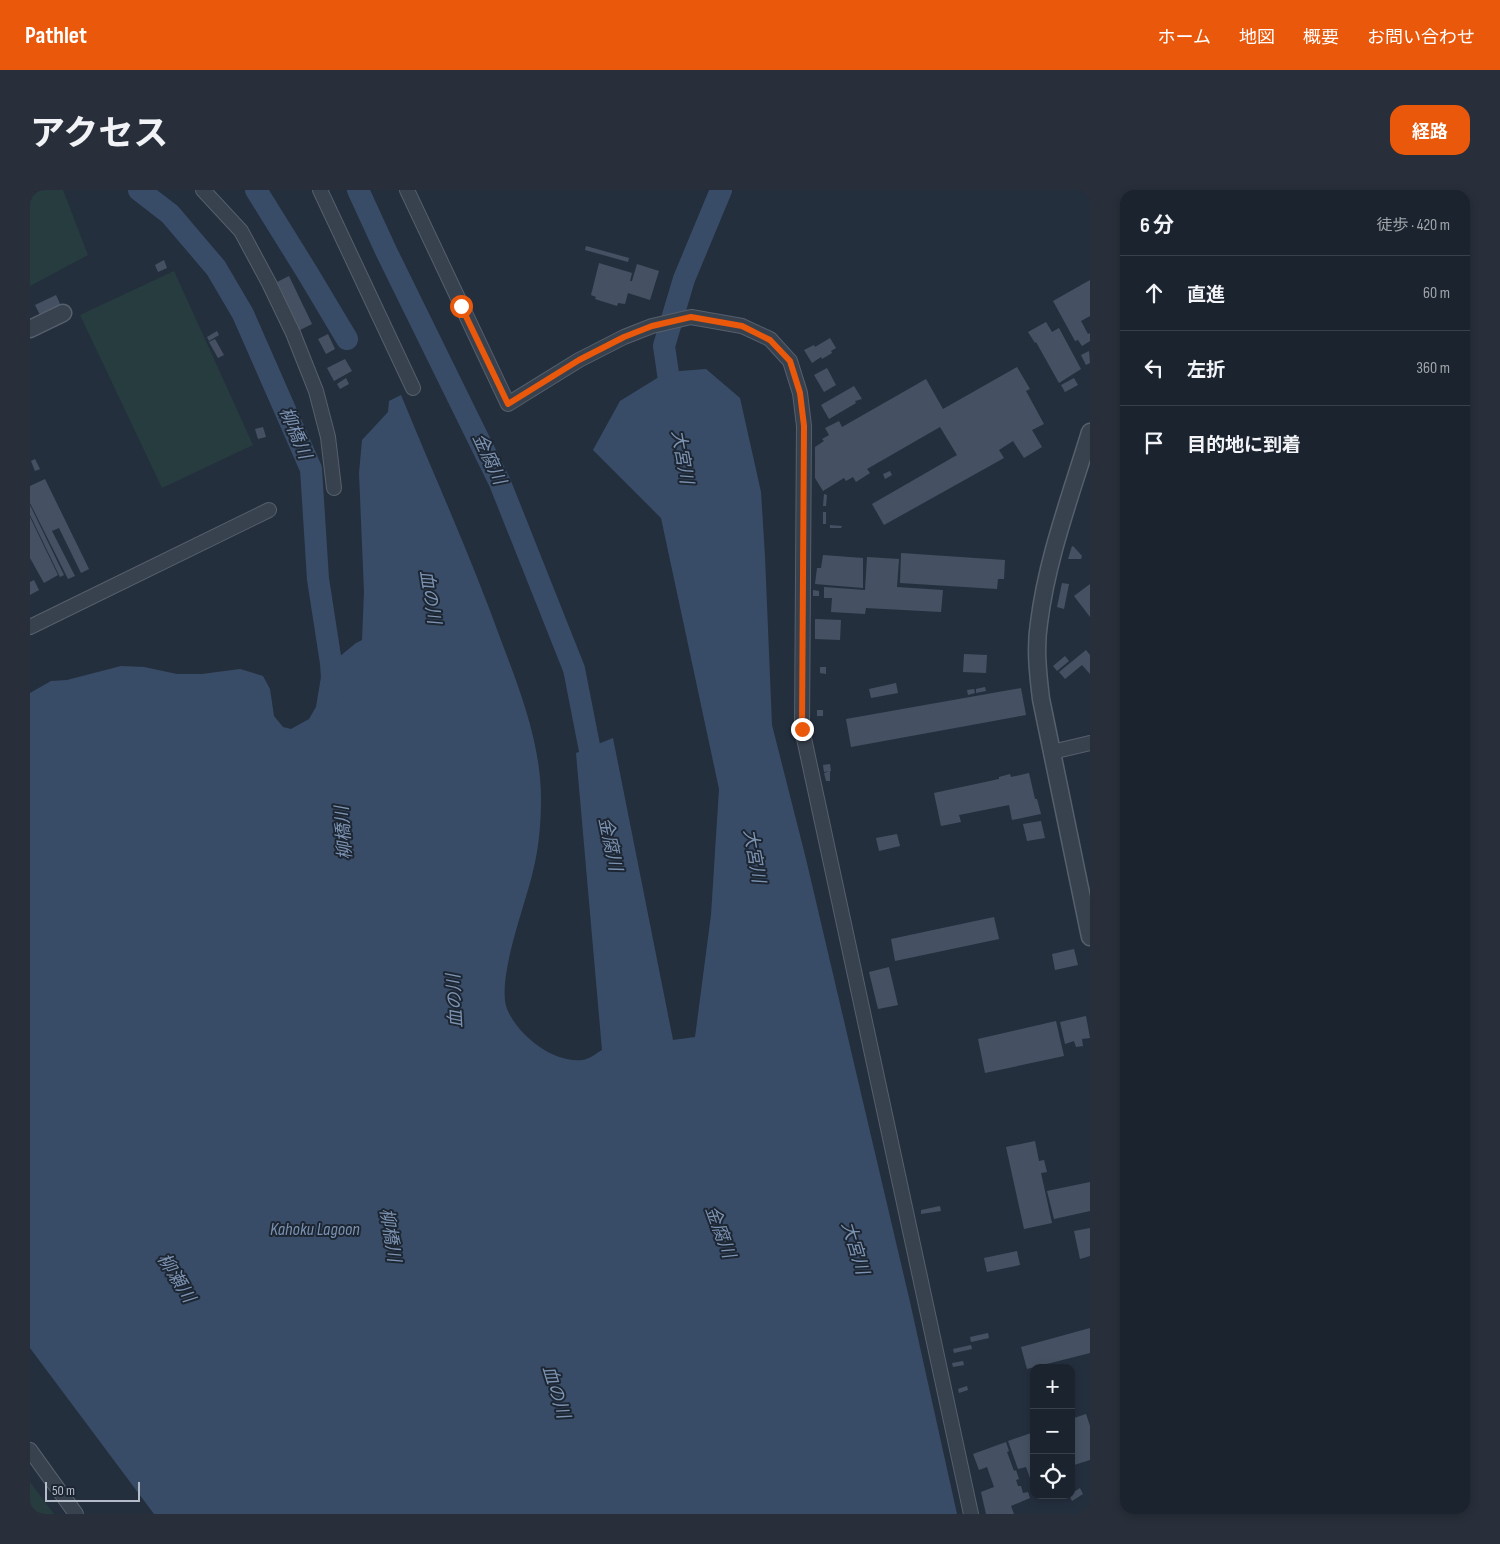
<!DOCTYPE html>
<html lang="ja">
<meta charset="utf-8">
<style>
body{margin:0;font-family:"Sofia Sans Condensed","Noto Sans JP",sans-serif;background:#282f3a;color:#f1f3f6}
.controls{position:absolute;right:15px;bottom:15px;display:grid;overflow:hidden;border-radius:10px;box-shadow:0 2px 8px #0003}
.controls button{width:45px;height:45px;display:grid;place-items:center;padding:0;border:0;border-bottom:1px solid #39404a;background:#1b232e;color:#f1f3f6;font:25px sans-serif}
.scale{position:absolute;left:15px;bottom:12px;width:95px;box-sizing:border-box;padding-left:5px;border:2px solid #b4bcc9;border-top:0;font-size:14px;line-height:18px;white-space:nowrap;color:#b4bcc9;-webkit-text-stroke:4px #1d2633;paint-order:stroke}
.stop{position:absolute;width:15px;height:15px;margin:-11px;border:4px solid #ea580c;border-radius:50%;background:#fff}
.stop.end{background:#ea580c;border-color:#fff;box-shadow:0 1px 5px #0008}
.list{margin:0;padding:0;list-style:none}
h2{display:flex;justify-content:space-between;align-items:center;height:65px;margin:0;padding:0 20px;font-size:21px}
h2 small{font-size:16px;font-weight:400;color:#a0a4aa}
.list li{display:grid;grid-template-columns:32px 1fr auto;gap:15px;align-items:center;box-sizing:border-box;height:75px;padding:0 20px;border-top:1px solid #39404a}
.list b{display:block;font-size:19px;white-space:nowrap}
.list em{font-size:16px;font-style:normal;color:#a0a4aa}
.icon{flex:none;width:28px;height:28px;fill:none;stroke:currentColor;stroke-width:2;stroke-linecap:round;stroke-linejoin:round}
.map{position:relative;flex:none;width:1060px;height:1324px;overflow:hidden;border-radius:15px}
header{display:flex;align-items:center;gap:30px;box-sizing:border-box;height:70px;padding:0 25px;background:#ea580c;color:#fff}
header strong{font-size:24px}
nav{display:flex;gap:28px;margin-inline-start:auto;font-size:18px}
.intro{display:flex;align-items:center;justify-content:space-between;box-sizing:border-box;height:120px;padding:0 30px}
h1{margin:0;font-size:35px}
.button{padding:12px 22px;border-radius:15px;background:#ea580c;color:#fff;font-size:18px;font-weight:700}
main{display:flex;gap:30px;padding:0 30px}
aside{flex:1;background:#1b232e;border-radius:15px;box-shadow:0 2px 8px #0003}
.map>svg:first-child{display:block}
</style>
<header>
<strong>Pathlet</strong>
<nav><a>ホーム</a><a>地図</a><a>概要</a><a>お問い合わせ</a></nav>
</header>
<div class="intro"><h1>アクセス</h1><a class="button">経路</a></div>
<main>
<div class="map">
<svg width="1060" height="1324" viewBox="0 0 1060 1324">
<rect width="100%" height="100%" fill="#242f3e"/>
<path fill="#263c3f" d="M 0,0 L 33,0 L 58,65 L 0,96 Z
M 144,81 L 223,255 L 132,298 L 50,125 Z
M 0,1292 L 24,1324 L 0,1324 Z"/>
<path fill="#394c67" d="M 676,179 L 710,208 L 731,302 L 735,367 L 742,535 L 776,669 L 880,1112 L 927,1324 L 124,1324 L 0,1158 L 0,503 L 21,491 L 37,490 L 91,476 L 114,477 L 147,484 L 172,484 L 210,479 L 233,486 L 240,499 L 244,526 L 253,537 L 261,539 L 279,529 L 286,517 L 292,481 L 326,453 L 332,450 L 334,402 L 329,283 L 332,250 L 358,222 L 359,211 L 371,205 C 405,288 442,369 472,453 C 491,503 511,555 511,609 C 511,632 509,658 503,681 C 496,713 466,789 477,819 C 488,845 522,873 552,870 C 558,870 567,863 572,860 L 546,563 L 583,548 L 643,850 L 665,847 L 681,725 L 689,599 L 631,328 L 563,260 L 590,211 L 637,182 Z"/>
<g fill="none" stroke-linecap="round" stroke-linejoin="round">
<path stroke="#394c67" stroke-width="22" d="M 109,0 L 140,24 L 186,78 L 213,124 L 281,279 L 288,389 L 301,473 L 303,503
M 226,0 L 277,82 L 317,149
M 328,0 L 357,63 L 470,293 L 544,479 L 565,586
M 642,211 L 634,156 L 654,89 L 691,0"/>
</g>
<path fill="#455162" d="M 556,56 L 599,68 L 598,72 L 555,60 Z
M 134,70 L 137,78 L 128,82 L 125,75 Z
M 569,73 L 602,83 L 600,91 L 602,91 L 607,74 L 629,81 L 620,110 L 598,103 L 595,114 L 588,113 L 587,116 L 565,109 L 566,107 L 561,105 Z
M 259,86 L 282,134 L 270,140 L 247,92 Z
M 1060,90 L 1060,126 L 1051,131 L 1058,144 L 1060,143 L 1060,151 L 1052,156 L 1048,150 L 1045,151 L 1023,111 Z
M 26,105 L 31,116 L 10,125 L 5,115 Z
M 1016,132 L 1022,142 L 1029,138 L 1051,179 L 1029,193 L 1006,152 L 1005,153 L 998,142 Z
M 187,141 L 189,145 L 179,151 L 177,147 Z
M 298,144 L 305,159 L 296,164 L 288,149 Z
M 800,148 L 806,158 L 801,161 L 802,163 L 792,169 L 791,167 L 782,173 L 774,160 L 784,155 L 785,157 Z
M 185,149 L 194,165 L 188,168 L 179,152 Z
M 1059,161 L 1060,173 L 1056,175 L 1051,165 Z
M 315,169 L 322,181 L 304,191 L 297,178 Z
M 987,177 L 1000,199 L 996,201 L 1014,234 L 1002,240 L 1012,257 L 994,268 L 983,251 L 969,260 L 974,268 L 854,335 L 842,314 L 927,265 L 910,237 L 837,279 L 840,283 L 826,292 L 823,287 L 816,291 L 814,288 L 793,301 L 785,288 L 785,257 L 794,251 L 792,249 L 799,245 L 795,238 L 809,231 L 812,237 L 896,189 L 913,219 Z
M 797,178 L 806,195 L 794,202 L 784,185 Z
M 316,188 L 319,194 L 310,199 L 307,194 Z
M 1044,188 L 1048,195 L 1035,202 L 1031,195 Z
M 824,196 L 832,209 L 825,211 L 826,213 L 799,229 L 791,215 Z
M 233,237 L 236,247 L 228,249 L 225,239 Z
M 5,269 L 10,279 L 5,281 L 1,271 Z
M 860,281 L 862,285 L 855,289 L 853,284 Z
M 15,289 L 59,379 L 51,383 L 29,338 L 22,341 L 45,386 L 38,389 L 0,313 L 0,296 Z
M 794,304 L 797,305 L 796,316 L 793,316 Z
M 0,315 L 34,385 L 30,387 L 0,325 Z
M 793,322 L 796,322 L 796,334 L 793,334 Z
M 0,327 L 28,385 L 14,393 L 0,368 Z
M 800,335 L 812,336 L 811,338 L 800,338 Z
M 1042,356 L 1044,357 L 1052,366 L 1051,369 L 1038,369 Z
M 871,363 L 975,370 L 974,389 L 968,389 L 967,399 L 870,393 Z
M 793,365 L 833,368 L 833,398 L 785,394 L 787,378 L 791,378 Z
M 837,367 L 869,369 L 867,397 L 913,400 L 911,422 L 836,418 L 835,424 L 801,422 L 802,408 L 794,408 L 794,397 L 835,400 Z
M 4,390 L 9,400 L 0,405 L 0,392 Z
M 1032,393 L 1039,394 L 1034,419 L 1027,417 Z
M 1060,394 L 1060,427 L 1044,406 Z
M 783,400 L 789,401 L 789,406 L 783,406 Z
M 785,429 L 811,430 L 810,450 L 785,449 Z
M 1056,460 L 1060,465 L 1060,484 L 1052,475 L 1035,489 L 1029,482 Z
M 934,464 L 957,465 L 956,483 L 933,482 Z
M 1035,466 L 1039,471 L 1027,481 L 1023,476 Z
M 790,477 L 796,477 L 796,484 L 790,483 Z
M 866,493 L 868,503 L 841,508 L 839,499 Z
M 955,497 L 956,501 L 946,503 L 946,499 Z
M 991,498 L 996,525 L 821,557 L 816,529 Z
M 944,499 L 945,503 L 938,505 L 937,500 Z
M 787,520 L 793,520 L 793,526 L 787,526 Z
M 800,574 L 801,581 L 794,582 L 793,575 Z
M 800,581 L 800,591 L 796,591 L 794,583 Z
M 999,583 L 1005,609 L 1007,609 L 1011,624 L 982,630 L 979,615 L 929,625 L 931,632 L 911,636 L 904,603 L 969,589 L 969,587 L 980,584 L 981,587 Z
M 1011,631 L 1015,648 L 997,651 L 993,634 Z
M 867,644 L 870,656 L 849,661 L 846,648 Z
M 964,727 L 969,749 L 865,771 L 861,749 Z
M 1044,759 L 1048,775 L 1025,780 L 1022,764 Z
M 859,777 L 868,815 L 848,819 L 839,782 Z
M 1056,826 L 1060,848 L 1052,849 L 1053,856 L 1046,857 L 1044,851 L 1035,854 L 1030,832 Z
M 1026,831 L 1034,866 L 955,883 L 948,849 Z
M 1005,951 L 1009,971 L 1014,970 L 1017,982 L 1011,983 L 1022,1033 L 994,1039 L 976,957 Z
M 1060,992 L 1060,1021 L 1024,1029 L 1017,1001 Z
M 910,1016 L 911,1021 L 891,1024 L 891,1020 Z
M 1060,1038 L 1060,1066 L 1050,1069 L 1044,1041 Z
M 987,1061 L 990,1075 L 957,1082 L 954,1068 Z
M 1060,1138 L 1060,1163 L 997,1179 L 991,1157 Z
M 958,1143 L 959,1148 L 941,1152 L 940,1147 Z
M 941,1155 L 942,1159 L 924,1163 L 923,1159 Z
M 933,1171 L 934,1175 L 923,1177 L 922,1173 Z
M 937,1196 L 938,1200 L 929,1203 L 928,1199 Z
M 1056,1224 L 1060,1236 L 1060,1270 L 1041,1276 L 1041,1229 Z
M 1004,1242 L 1004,1290 L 1001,1291 L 996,1277 L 988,1279 L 978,1251 Z
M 976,1252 L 979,1261 L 977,1262 L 984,1281 L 986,1280 L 989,1289 L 986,1290 L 988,1296 L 991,1296 L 993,1303 L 998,1302 L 1000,1308 L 981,1316 L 984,1324 L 956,1324 L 951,1302 L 964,1297 L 957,1277 L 949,1280 L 943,1264 Z
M 1050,1298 L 1053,1304 L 1042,1311 L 1039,1305 Z"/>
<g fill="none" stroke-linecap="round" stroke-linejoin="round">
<defs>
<path id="minor" d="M 173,0 L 211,41 L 239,93 L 263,143 L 286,201 L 298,247 L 304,298
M 290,0 L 383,198
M 377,0 L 478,214 L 549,170 L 594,147 L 622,136 L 661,127 L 712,136 L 740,149 L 760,171 L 770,203 L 774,236 L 772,539 L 941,1324
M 0,437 L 239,320
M 1022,562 L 1060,553
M 0,1260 L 46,1324"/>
<path id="tertiary" d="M 0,139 L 33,123
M 1060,242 C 1041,305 1017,368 1009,433 C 1005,458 1008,484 1011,509 L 1060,747"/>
</defs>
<use href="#minor" stroke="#565f6c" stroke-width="16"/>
<use href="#tertiary" stroke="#565f6c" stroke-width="19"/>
<use href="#minor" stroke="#38414e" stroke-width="14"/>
<use href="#tertiary" stroke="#38414e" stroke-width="16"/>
</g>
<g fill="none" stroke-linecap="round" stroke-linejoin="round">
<path stroke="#ea580c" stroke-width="6" d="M 431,116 L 478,214 L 549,170 L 594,147 L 622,136 L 661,127 L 712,136 L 740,150 L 760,171 L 770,203 L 774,236 L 772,539"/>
</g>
<g text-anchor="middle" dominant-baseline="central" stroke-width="4" stroke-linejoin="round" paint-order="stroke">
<g font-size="18" font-style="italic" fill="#7c92b1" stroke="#1d2633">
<text transform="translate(265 243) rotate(67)">柳橋川</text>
<text transform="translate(652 267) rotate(80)">大宮川</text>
<text transform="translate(459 269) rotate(65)">金腐川</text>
<text transform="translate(400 407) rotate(81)">血の川</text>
<text transform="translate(314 643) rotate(-94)">柳橋川</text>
<text transform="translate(580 654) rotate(78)">金腐川</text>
<text transform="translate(724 666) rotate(80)">大宮川</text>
<text transform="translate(425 811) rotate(-93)">血の川</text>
<text x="285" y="1039">Kahoku Lagoon</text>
<text transform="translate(690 1042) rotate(70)">金腐川</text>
<text transform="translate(360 1045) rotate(81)">柳橋川</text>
<text transform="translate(825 1058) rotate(73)">大宮川</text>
<text transform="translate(146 1088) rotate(58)">柳瀬川</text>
<text transform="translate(526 1202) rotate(73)">血の川</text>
</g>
</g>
</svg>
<div class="controls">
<button>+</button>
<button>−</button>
<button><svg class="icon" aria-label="locate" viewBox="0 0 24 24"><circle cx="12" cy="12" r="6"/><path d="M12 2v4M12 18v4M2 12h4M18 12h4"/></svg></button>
</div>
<div class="scale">50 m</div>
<div class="stop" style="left:431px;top:116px"></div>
<div class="stop end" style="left:772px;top:539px"></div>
</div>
<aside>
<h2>6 分<small>徒歩 · 420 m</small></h2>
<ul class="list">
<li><svg class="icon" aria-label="ahead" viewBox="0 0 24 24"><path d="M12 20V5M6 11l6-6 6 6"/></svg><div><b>直進</b></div><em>60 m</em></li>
<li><svg class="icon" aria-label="left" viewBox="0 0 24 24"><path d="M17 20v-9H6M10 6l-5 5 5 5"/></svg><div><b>左折</b></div><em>360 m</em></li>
<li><svg class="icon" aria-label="arrive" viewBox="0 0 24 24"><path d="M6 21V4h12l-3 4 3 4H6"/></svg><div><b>目的地に到着</b></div></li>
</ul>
</aside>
</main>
